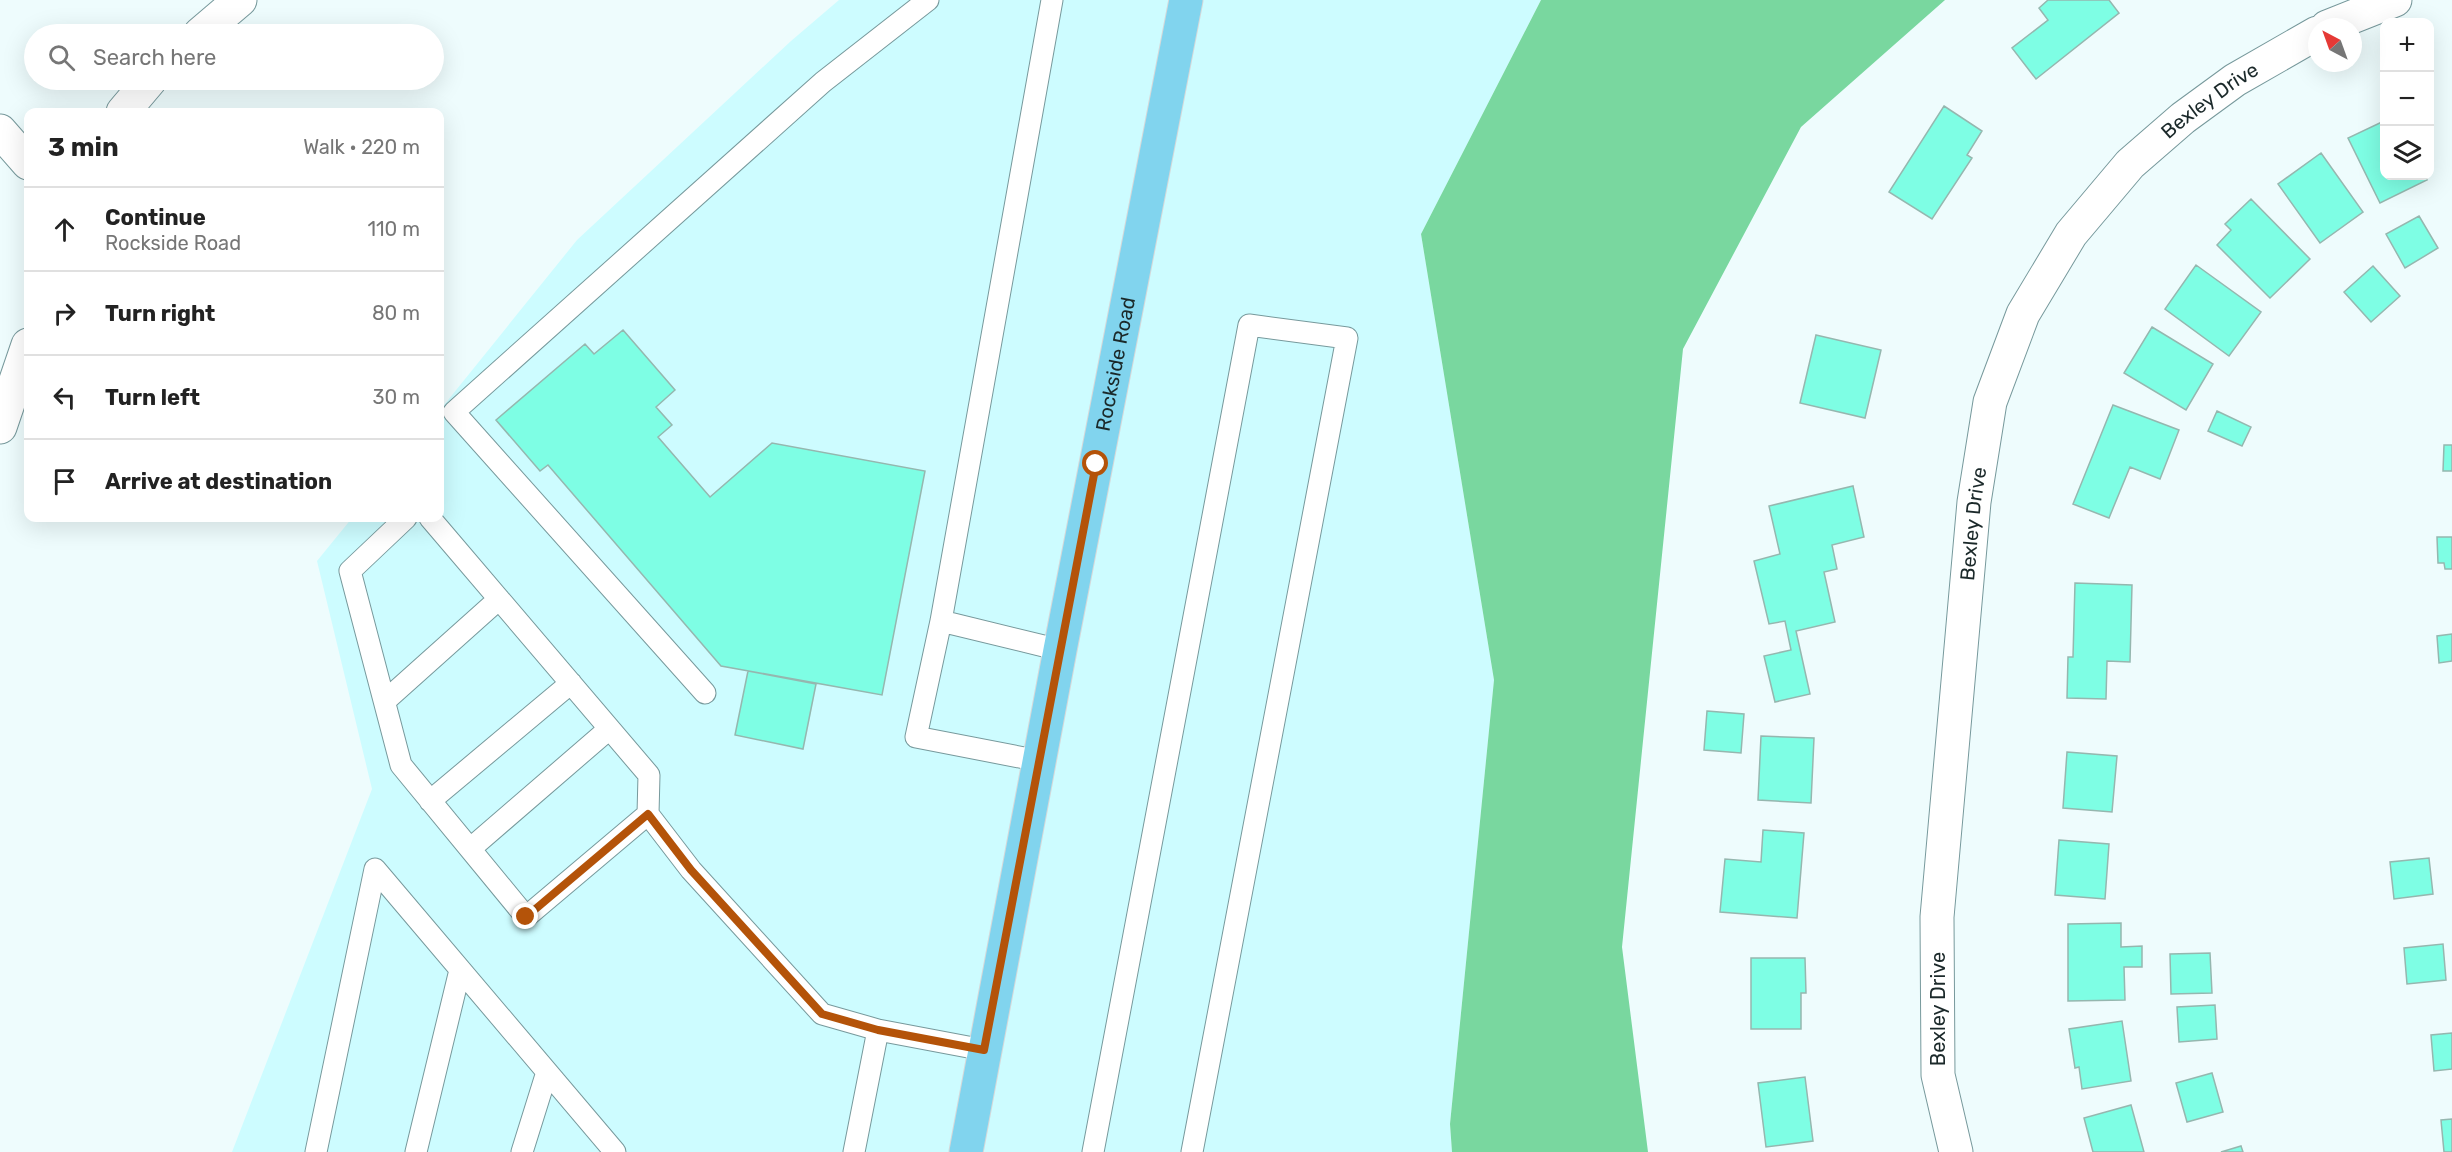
<!DOCTYPE html>
<meta charset="utf-8">
<style>
body{margin:0;font-family:Rubik,sans-serif;background:#f2f2f2;color:#222}
.controls{position:absolute;right:18px;top:18px;display:grid;overflow:hidden;border-radius:12px;box-shadow:0 6px 24px #0002}
.controls button{width:54px;height:54px;display:grid;place-items:center;padding:0;border:0;border-bottom:2px solid #e0e0e0;background:#fff;color:#222;font:30px sans-serif}
.compass{position:absolute;left:2308px;top:18px;width:54px;height:54px;border-radius:50%;background:#fff;box-shadow:0 6px 24px #0002;rotate:319deg}
.stop{position:absolute;width:18px;height:18px;margin:-14px;border:4px solid #b45309;border-radius:50%;background:#fff}
.stop.end{background:#b45309;border-color:#fff;box-shadow:0 2px 6px #0008}
.list{margin:0;padding:0;list-style:none}
h2{display:flex;justify-content:space-between;align-items:center;height:78px;margin:0;padding:0 24px;font-size:26px}
h2 small{font-size:20px;font-weight:400;color:#767676}
.list li{display:grid;grid-template-columns:39px 1fr auto;gap:18px;align-items:center;box-sizing:border-box;height:84px;padding:0 24px;border-top:2px solid #e0e0e0}
.list b{display:block;font-size:22px;white-space:nowrap}
.list p{margin:0;font-size:20px;white-space:nowrap;color:#767676}
.list em{font-size:20px;font-style:normal;color:#767676}
.icon{flex:none;width:33px;height:33px;fill:none;stroke:currentColor;stroke-width:2;stroke-linecap:round;stroke-linejoin:round}
.map{position:relative;flex:none;width:2452px;height:1152px;overflow:hidden}
.search{position:absolute;background:#fff;box-shadow:0 6px 24px #0002;left:24px;top:24px;width:420px;height:66px;display:flex;align-items:center;gap:15px;box-sizing:border-box;padding:0 21px;border-radius:33px;color:#767676;font-size:22px}
.panel{position:absolute;background:#fff;box-shadow:0 6px 24px #0002;left:24px;top:108px;width:420px;height:414px;border-radius:12px}
.map>svg:first-child{display:block}
</style>
<div class="map">
<svg width="2452" height="1152" viewBox="0 0 2452 1152">
<rect width="100%" height="100%" fill="#eefcfd"/>
<path fill="#cdfcff" d="M 839,0 L 1541,0 L 1421,234 L 1494,680 L 1450,1124 L 1452,1152 L 232,1152 L 372,789 L 317,561 L 352,518 L 440,518 L 440,410 L 577,240 L 791,41 Z"/>
<path fill="#79d79f" d="M 1541,0 L 1945,0 L 1801,127 L 1683,349 L 1622,947 L 1648,1152 L 1452,1152 L 1450,1124 L 1494,680 L 1421,234 Z"/>
<path fill="#7efee4" stroke="#95b7af" stroke-width="1.5" d="M 2048,0 L 2109,0 L 2119,13 L 2036,79 L 2012,48 L 2048,20 L 2039,8 Z
M 1944,106 L 1982,131 L 1967,155 L 1972,158 L 1932,219 L 1889,192 Z
M 2384,121 L 2384,176 L 2425,176 L 2427,180 L 2380,203 L 2348,138 Z
M 2321,153 L 2363,212 L 2320,243 L 2278,184 Z
M 2251,199 L 2310,259 L 2270,298 L 2217,245 L 2231,230 L 2225,224 Z
M 2419,216 L 2438,248 L 2405,268 L 2386,234 Z
M 2196,265 L 2261,312 L 2229,356 L 2165,309 Z
M 2373,266 L 2400,296 L 2371,322 L 2344,292 Z
M 2152,327 L 2213,364 L 2186,410 L 2124,373 Z
M 623,330 L 675,390 L 656,407 L 672,425 L 658,437 L 710,497 L 772,443 L 925,471 L 882,695 L 721,666 L 548,465 L 540,471 L 496,420 L 585,344 L 594,354 Z
M 1816,335 L 1881,350 L 1865,418 L 1800,403 Z
M 2113,405 L 2179,430 L 2160,479 L 2130,467 L 2109,518 L 2073,504 Z
M 2217,411 L 2251,427 L 2242,446 L 2208,431 Z
M 2444,445 L 2452,445 L 2452,471 L 2443,471 Z
M 1853,486 L 1864,537 L 1832,545 L 1837,569 L 1824,572 L 1835,622 L 1796,631 L 1810,694 L 1775,702 L 1764,656 L 1791,650 L 1785,621 L 1769,624 L 1754,561 L 1780,554 L 1769,506 Z
M 2437,537 L 2452,537 L 2452,569 L 2445,569 L 2444,563 L 2438,563 Z
M 2075,583 L 2132,585 L 2130,662 L 2107,661 L 2106,699 L 2067,698 L 2068,657 L 2073,657 Z
M 2452,634 L 2452,661 L 2439,663 L 2437,636 Z
M 748,671 L 816,684 L 803,749 L 735,735 Z
M 1707,711 L 1744,714 L 1741,753 L 1704,750 Z
M 1761,736 L 1814,738 L 1811,803 L 1758,800 Z
M 2067,752 L 2117,756 L 2112,812 L 2063,808 Z
M 1763,830 L 1804,833 L 1797,918 L 1720,912 L 1725,859 L 1761,862 Z
M 2059,840 L 2109,844 L 2105,899 L 2055,895 Z
M 2429,858 L 2433,894 L 2394,899 L 2390,862 Z
M 2121,923 L 2121,947 L 2142,946 L 2142,967 L 2124,967 L 2125,1000 L 2068,1001 L 2068,924 Z
M 2443,944 L 2446,980 L 2407,984 L 2404,948 Z
M 2210,953 L 2212,993 L 2171,994 L 2170,954 Z
M 1751,958 L 1805,958 L 1806,993 L 1801,993 L 1801,1029 L 1751,1029 Z
M 2215,1005 L 2217,1039 L 2179,1042 L 2177,1007 Z
M 2122,1021 L 2131,1081 L 2082,1089 L 2079,1067 L 2075,1068 L 2069,1029 Z
M 2452,1033 L 2452,1069 L 2434,1071 L 2431,1035 Z
M 2212,1073 L 2223,1112 L 2187,1122 L 2176,1083 Z
M 1805,1077 L 1813,1141 L 1766,1147 L 1758,1083 Z
M 2131,1105 L 2144,1152 L 2093,1152 L 2084,1118 Z
M 2452,1119 L 2452,1152 L 2444,1152 L 2441,1120 Z
M 2241,1146 L 2243,1152 L 2221,1152 Z"/>
<g fill="none" stroke-linecap="round" stroke-linejoin="round">
<defs>
<path id="lane" d="M 406,518 L 350,571 L 401,765 L 526,917 L 648,814
M 430,518 L 649,775 L 648,814 L 691,870 L 822,1014 L 878,1030 L 984,1050
M 941,621 L 1060,650
M 705,693 L 454,412 L 823,82 L 928,0
M 385,701 L 499,599
M 1040,761 L 916,737 L 941,621 L 1052,0
M 430,801 L 571,683
M 470,849 L 609,729
M 316,1152 L 375,869 L 615,1152
M 416,1152 L 460,970
M 522,1152 L 547,1072
M 854,1152 L 878,1030
M 1093,1152 L 1249,325 L 1347,338 L 1192,1152"/>
<g id="street">
<path d="M 2327,27 L 2395,0"/>
<path d="M 200,34 L 240,0"/>
<path d="M 123,112 L 150,80"/>
<path d="M 0,131 L 28,163"/>
<path d="M 0,427 L 28,345"/>
<path id="s1" d="M 1956,1152 L 1938,1075 L 1937,917 L 1974,502 L 1990,402 L 2023,314 L 2071,234 L 2130,164 L 2183,118 L 2235,80 L 2317,33"/>
</g>
<g id="primary">
<path id="s2" d="M 966,1152 L 1060,650 L 1186,0"/>
</g>
</defs>
<use href="#lane" stroke="#77999c" stroke-width="23"/>
<use href="#street" stroke="#77999c" stroke-width="35"/>
<use href="#primary" stroke="#d6d8d9" stroke-width="35"/>
<use href="#lane" stroke="#fff" stroke-width="21"/>
<use href="#street" stroke="#fff" stroke-width="33"/>
<use href="#primary" stroke="#81d4ee" stroke-width="33"/>
</g>
<g fill="none" stroke-linecap="round" stroke-linejoin="round">
<path stroke="#b45309" stroke-width="8" d="M 526,917 L 648,814 L 691,870 L 822,1014 L 878,1030 L 984,1050 L 1096,464"/>
</g>
<g text-anchor="middle" dominant-baseline="central" stroke-width="4.5" stroke-linejoin="round" paint-order="stroke">
<g font-size="20" fill="#1b292a" stroke="#fff">
<text stroke="none"><textPath href="#s1" startOffset="1136">Bexley Drive</textPath></text>
<text stroke="none"><textPath href="#s2" startOffset="802">Rockside Road</textPath></text>
<text stroke="none"><textPath href="#s1" startOffset="632">Bexley Drive</textPath></text>
<text transform="translate(1938 1009) rotate(-90)">Bexley Drive</text>
</g>
</g>
</svg>
<div class="controls">
<button>+</button>
<button>−</button>
<button><svg class="icon" aria-label="layers" viewBox="0 0 24 24"><path d="M12 4l9 5-9 5-9-5zM3 14l9 5 9-5"/></svg></button>
</div>
<svg class="compass" viewBox="-18 -18 36 36"><path d="M0-13l5 13h-10z" fill="#e53935"/><path d="M0 13l5-13h-10z" fill="#767676"/></svg>
<div class="stop" style="left:1096px;top:464px"></div>
<div class="stop end" style="left:526px;top:917px"></div>
<div class="search"><svg class="icon" aria-label="search" viewBox="0 0 24 24"><circle cx="10" cy="10" r="6"/><path d="M15 15l6 6"/></svg>Search here</div>
<section class="panel">
<h2>3 min<small>Walk · 220 m</small></h2>
<ul class="list">
<li><svg class="icon" aria-label="ahead" viewBox="0 0 24 24"><path d="M12 20V5M6 11l6-6 6 6"/></svg><div><b>Continue</b><p>Rockside Road</p></div><em>110 m</em></li>
<li><svg class="icon" aria-label="right" viewBox="0 0 24 24"><path d="M7 20v-9h11M14 6l5 5-5 5"/></svg><div><b>Turn right</b></div><em>80 m</em></li>
<li><svg class="icon" aria-label="left" viewBox="0 0 24 24"><path d="M17 20v-9H6M10 6l-5 5 5 5"/></svg><div><b>Turn left</b></div><em>30 m</em></li>
<li><svg class="icon" aria-label="arrive" viewBox="0 0 24 24"><path d="M6 21V4h12l-3 4 3 4H6"/></svg><div><b>Arrive at destination</b></div></li>
</ul>
</section>
</div>
